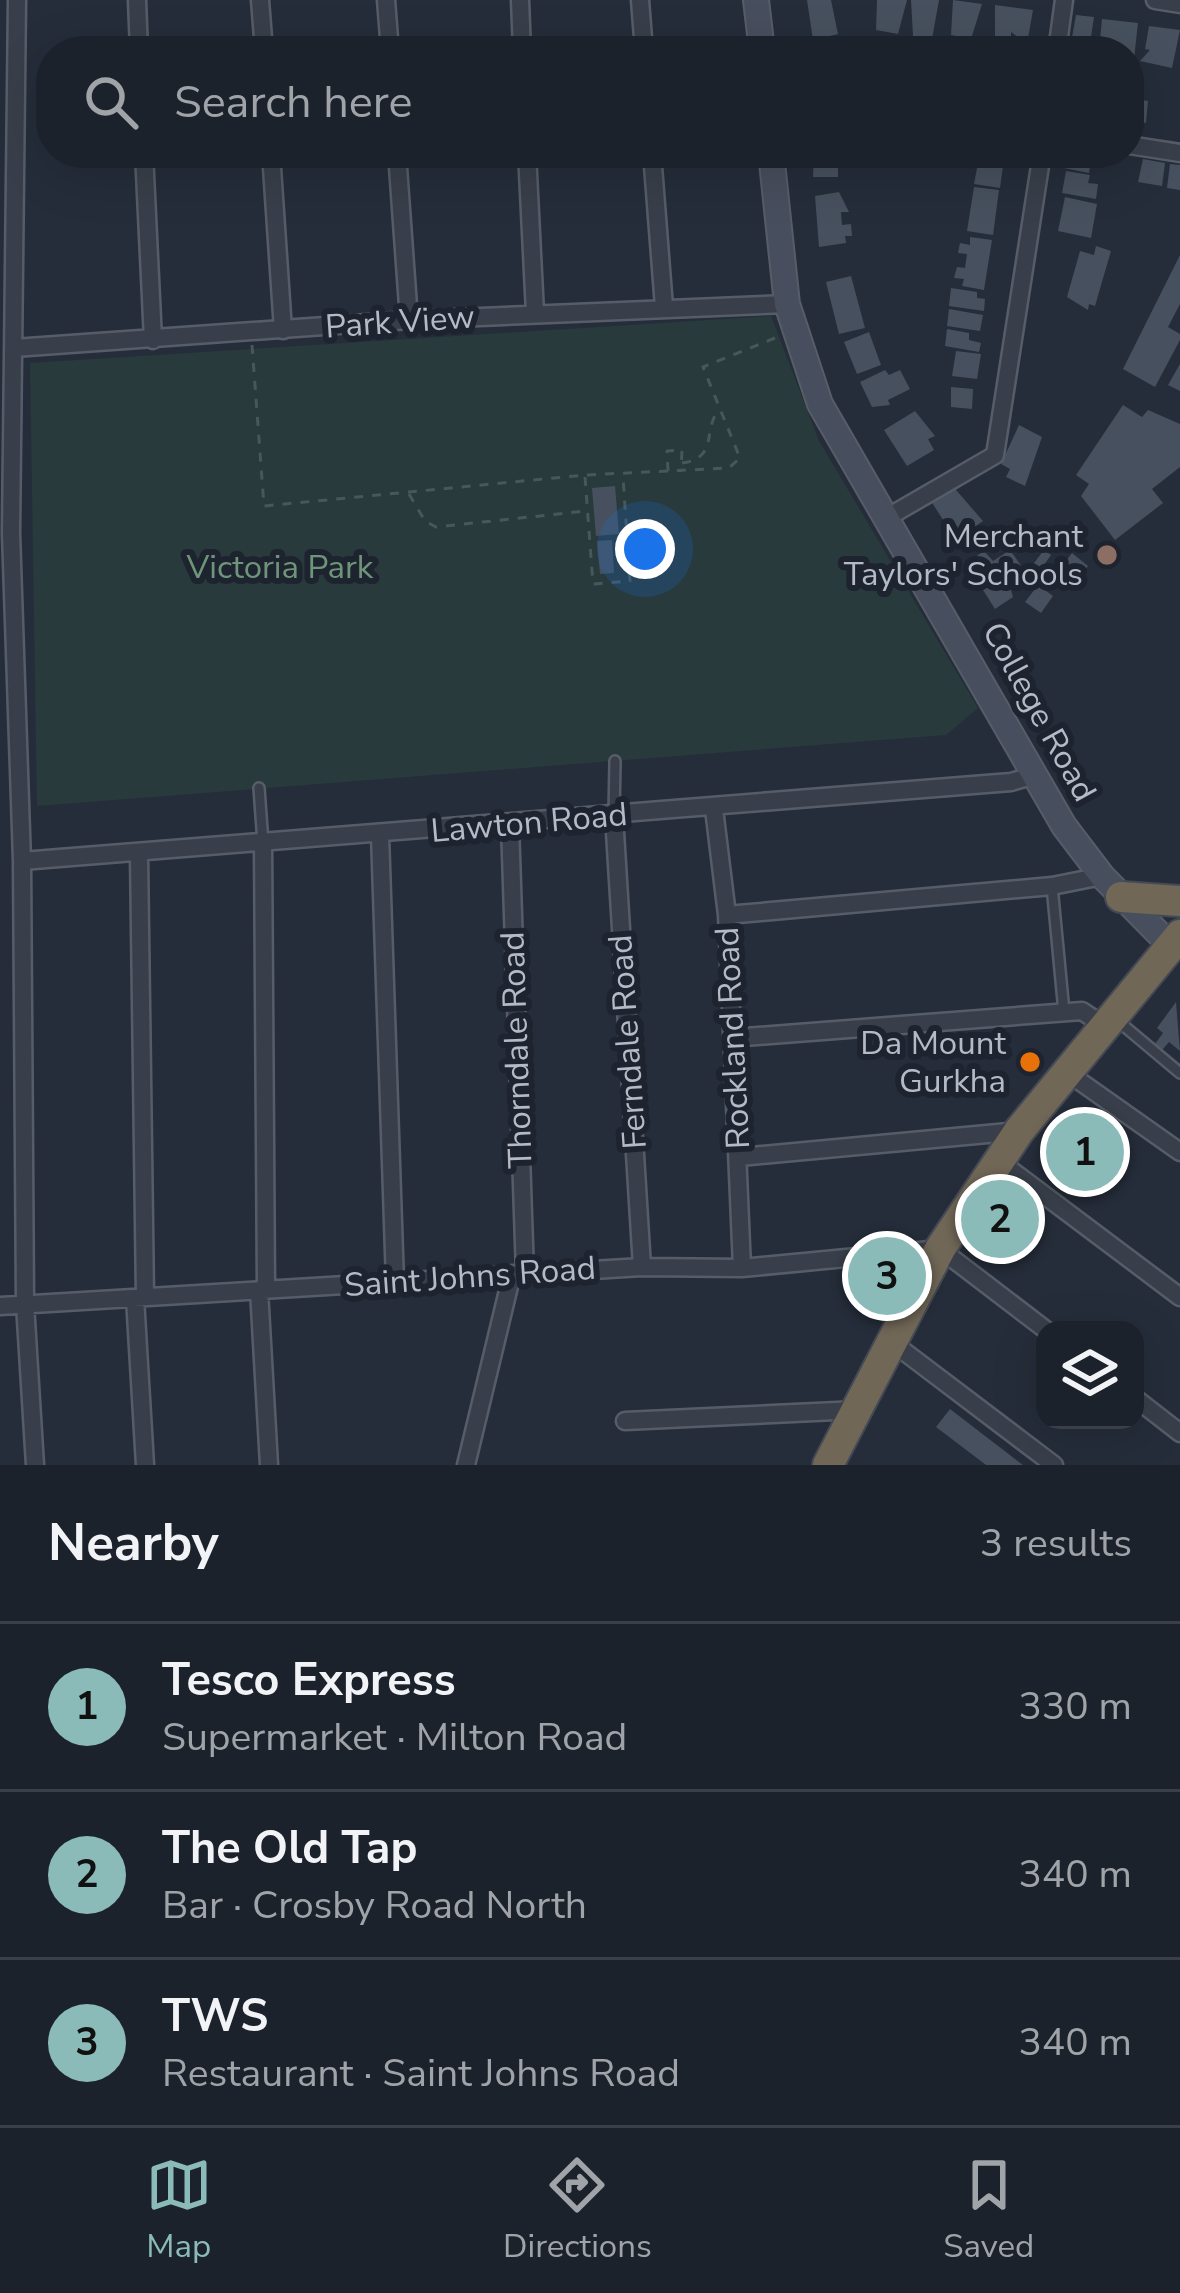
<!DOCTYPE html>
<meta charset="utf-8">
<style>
body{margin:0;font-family:"Nunito Sans",sans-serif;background:#292f38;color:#f1f3f6}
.controls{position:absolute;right:36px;bottom:36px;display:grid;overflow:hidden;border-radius:24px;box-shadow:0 12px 48px #0002}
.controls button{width:108px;height:108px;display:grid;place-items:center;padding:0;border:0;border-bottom:3px solid #3a3f48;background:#1c222c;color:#f1f3f6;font:60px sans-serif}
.you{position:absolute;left:645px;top:549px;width:42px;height:42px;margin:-30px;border:9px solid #fff;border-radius:50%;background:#1a73e8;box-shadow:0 0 0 18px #1a73e833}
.badge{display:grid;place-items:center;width:78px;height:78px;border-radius:50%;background:#8bbbb9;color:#111;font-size:39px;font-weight:700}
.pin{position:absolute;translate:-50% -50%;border:6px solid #fff;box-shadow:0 3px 12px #0006}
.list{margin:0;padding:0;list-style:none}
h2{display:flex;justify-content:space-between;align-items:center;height:156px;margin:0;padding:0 48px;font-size:51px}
h2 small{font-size:39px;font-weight:400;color:#a0a4a9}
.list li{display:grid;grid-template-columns:78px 1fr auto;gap:36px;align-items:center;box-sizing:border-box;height:168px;padding:0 48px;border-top:3px solid #3a3f48}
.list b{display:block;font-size:45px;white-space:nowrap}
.list p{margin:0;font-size:39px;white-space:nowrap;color:#a0a4a9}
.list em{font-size:39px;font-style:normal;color:#a0a4a9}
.icon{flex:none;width:66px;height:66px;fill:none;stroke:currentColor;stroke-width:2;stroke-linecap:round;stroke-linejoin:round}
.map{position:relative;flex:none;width:1180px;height:1465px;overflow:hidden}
.search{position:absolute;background:#1c222c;box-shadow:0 12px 48px #0002;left:36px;right:36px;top:36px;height:132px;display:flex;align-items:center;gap:30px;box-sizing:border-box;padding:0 42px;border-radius:48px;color:#a0a4a9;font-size:45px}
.sheet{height:660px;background:#1c222c}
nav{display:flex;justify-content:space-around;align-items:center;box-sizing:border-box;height:168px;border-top:3px solid #3a3f48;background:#1c222c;font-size:33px;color:#a0a4a9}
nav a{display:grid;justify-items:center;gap:6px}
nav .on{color:#8bbbb9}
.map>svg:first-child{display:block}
</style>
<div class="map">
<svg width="1180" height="1465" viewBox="0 0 1180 1465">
<rect width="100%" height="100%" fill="#252d3a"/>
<path fill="#283a3c" d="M 771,316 L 819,441 L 978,708 L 946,735 L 37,806 L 30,363 Z"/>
<path fill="#47505e" d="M 807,0 L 831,0 L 838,34 L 813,40 Z
M 877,0 L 907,0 L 898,34 L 876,30 Z
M 911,0 L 939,0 L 932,39 L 913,36 Z
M 953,0 L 982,4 L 971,39 L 951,35 Z
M 995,5 L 1033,10 L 1027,44 L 1011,32 L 1011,42 L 995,39 Z
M 1076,15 L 1094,17 L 1090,44 L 1071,43 Z
M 1102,19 L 1138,23 L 1134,59 L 1123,45 L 1099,51 Z
M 1149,26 L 1180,30 L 1172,68 L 1140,61 L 1150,50 L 1145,49 Z
M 1129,98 L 1148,101 L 1146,123 L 1129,120 Z
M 814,153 L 838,153 L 838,177 L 813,177 Z
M 981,153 L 1006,153 L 1004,163 L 979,160 Z
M 1067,153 L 1092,153 L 1089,173 L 1064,168 Z
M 1143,159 L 1165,163 L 1162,186 L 1138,182 Z
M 978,163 L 1003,166 L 1000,188 L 974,184 Z
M 1170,164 L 1180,165 L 1180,190 L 1167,188 Z
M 1066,171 L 1090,175 L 1088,183 L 1098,184 L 1096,199 L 1062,193 Z
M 974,187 L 999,190 L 993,235 L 967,231 Z
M 839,192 L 849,212 L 841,212 L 842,225 L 851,224 L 852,236 L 845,236 L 846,243 L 819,247 L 815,196 Z
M 1065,197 L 1097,204 L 1091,238 L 1058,231 Z
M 970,237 L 992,240 L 984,290 L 962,286 L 964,279 L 954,278 L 957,267 L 965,268 L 967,254 L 958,253 L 960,243 L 970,245 Z
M 1096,246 L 1111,251 L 1095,306 L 1089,304 L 1088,310 L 1067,297 L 1080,251 L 1094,255 Z
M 1180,255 L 1180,304 L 1168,327 L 1180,334 L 1180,340 L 1155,387 L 1123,369 Z
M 851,276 L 865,328 L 839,334 L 826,282 Z
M 951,288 L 977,292 L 977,298 L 985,299 L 984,311 L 949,306 Z
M 949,309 L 983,315 L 980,331 L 947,326 Z
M 947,329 L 969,333 L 969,340 L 981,343 L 979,352 L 945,346 Z
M 869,332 L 881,365 L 857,374 L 844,342 Z
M 956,351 L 981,354 L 977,379 L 952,376 Z
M 1180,364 L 1180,391 L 1168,385 Z
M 885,370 L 889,375 L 900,370 L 910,389 L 888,400 L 890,405 L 872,407 L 860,382 Z
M 951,387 L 973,389 L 972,409 L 951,407 Z
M 1123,405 L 1142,417 L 1148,410 L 1180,424 L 1180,467 L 1152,489 L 1163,503 L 1115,540 L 1081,496 L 1089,484 L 1076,475 Z
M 915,411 L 935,436 L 928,439 L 934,450 L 907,466 L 884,430 Z
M 1019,425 L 1042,437 L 1025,486 L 1006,477 L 1010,469 L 1001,464 Z
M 950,483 L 983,521 L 956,540 L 929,498 Z
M 615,486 L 619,534 L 596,536 L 592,488 Z
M 612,540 L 614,573 L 600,574 L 597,541 Z
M 1010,550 L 1025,571 L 1009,583 L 1013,597 L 995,609 L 966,563 L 984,551 L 993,561 Z
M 1044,550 L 1051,555 L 1041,569 L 1034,563 Z
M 1072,553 L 1088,566 L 1069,591 L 1053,578 Z
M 1038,585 L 1053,596 L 1041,613 L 1025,602 Z
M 1176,1002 L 1180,1051 L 1169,1042 L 1162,1050 L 1155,1044 L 1163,1033 L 1157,1028 Z
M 1096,1114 L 1120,1132 L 1075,1191 L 1051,1172 Z
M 950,1409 L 1023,1465 L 986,1465 L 936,1427 Z"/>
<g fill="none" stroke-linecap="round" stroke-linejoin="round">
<defs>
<path id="lane" d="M 259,788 L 263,843
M 614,816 L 615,761
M 1052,886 L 1064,1012
M 1118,1021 L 1180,1073"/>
<path id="street" d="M 17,0 L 11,533 L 22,861 L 25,1304 L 35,1465
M 137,0 L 139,51
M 260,0 L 264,51
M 386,0 L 390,51
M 520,0 L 522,51
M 640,0 L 644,51
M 1155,0 L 1180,4
M 1057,51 L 1064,0
M 1129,145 L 1180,153
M 144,153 L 153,340
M 271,153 L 283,330
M 397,153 L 409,320
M 527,153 L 535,313
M 652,153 L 664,307
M 14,348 L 409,320 L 787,304
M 888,517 L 995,455 L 1042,153
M 714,809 L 727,915 L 742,1268
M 614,816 L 642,1267
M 510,825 L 525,1274
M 380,835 L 395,1282
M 263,843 L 266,1290
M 139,855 L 145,1297
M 22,861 L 1011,782 L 1035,775
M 727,915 L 1052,886 L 1102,876
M 732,1038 L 1082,1011 L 1106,1027
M 1068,1073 L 1180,1152
M 740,1157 L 1019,1131
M 999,1161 L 1180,1297
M 259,1290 L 269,1465
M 135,1298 L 145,1465
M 0,1306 L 642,1267 L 742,1268 L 940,1249 L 1046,1330
M 893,1343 L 1054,1465
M 1135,1398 L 1180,1433
M 625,1421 L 858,1410
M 466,1465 L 512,1274"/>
<path id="secondary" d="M 756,0 L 762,51
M 771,153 L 787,304 L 820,404 L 1064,826 L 1102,876 L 1170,945"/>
<path id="highway" d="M 1121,897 L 1180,901
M 828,1465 L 940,1249 L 1019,1131 L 1180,935"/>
</defs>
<use href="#lane" stroke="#575d68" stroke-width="14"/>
<use href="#street" stroke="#575d68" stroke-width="21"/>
<use href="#secondary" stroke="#575d68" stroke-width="28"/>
<use href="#highway" stroke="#444a55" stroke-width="34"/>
<path stroke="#47575a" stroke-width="3" stroke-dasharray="9 9" stroke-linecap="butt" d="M 252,345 L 264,506 L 585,475 L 729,468 L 740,458 L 703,367 L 775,338
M 682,463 C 719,458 702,431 719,409
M 668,471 L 667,451 L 682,450 L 681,472
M 585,477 L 593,584 L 630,581 L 623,477
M 409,494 L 425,521 L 436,527 L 586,511"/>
<use href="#lane" stroke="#393f4a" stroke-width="9"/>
<use href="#street" stroke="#393f4a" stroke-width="16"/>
<use href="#secondary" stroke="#474e5d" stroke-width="24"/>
<use href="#highway" stroke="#706757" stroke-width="30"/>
</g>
<circle fill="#8d6e63" stroke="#1e242f" stroke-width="4.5" cx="1107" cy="555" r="12"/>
<circle fill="#e8710a" stroke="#1e242f" stroke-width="4.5" cx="1030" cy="1062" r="12"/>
<g text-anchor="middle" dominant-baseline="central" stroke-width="12" stroke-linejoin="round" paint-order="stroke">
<g font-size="33" fill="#b4bac6" stroke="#1e242f">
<text transform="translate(400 322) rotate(-4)">Park View</text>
<text transform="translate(1039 712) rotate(61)">College Road</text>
<text transform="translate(529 823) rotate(-5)">Lawton Road</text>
<text transform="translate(733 1038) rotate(-93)">Rockland Road</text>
<text transform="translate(628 1042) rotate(-94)">Ferndale Road</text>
<text transform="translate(517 1050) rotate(-92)">Thorndale Road</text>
<text transform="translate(470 1277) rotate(-4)">Saint Johns Road</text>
</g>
<g font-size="33" fill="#b4bac6" stroke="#1e242f" text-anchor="end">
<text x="1083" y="536">Merchant<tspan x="1083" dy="38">Taylors' Schools</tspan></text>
<text x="1006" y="1043">Da Mount<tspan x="1006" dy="38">Gurkha</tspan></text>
</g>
<g font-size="33" fill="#6e9579" stroke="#1e242f">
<text x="280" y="567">Victoria Park</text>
</g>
</g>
</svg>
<div class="controls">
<button><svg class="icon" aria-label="layers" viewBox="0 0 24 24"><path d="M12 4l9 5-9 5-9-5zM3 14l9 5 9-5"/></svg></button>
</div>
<div class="you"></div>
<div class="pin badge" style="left:1085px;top:1152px">1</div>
<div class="pin badge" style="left:1000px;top:1219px">2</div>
<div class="pin badge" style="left:887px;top:1276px">3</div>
<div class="search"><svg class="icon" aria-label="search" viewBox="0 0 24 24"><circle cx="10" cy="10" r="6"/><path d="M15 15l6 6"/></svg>Search here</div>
</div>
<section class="sheet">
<h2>Nearby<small>3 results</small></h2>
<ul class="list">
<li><span class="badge">1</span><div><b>Tesco Express</b><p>Supermarket · Milton Road</p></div><em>330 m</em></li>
<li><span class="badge">2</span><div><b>The Old Tap</b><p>Bar · Crosby Road North</p></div><em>340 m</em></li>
<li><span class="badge">3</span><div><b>TWS</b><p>Restaurant · Saint Johns Road</p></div><em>340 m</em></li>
</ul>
</section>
<nav>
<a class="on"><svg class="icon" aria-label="map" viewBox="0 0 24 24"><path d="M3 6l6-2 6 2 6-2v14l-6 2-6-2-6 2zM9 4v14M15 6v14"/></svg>Map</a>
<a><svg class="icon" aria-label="directions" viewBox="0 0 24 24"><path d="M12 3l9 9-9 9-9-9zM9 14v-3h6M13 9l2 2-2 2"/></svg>Directions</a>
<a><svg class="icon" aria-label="saved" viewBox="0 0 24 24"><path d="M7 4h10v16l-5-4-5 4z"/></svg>Saved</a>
</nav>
